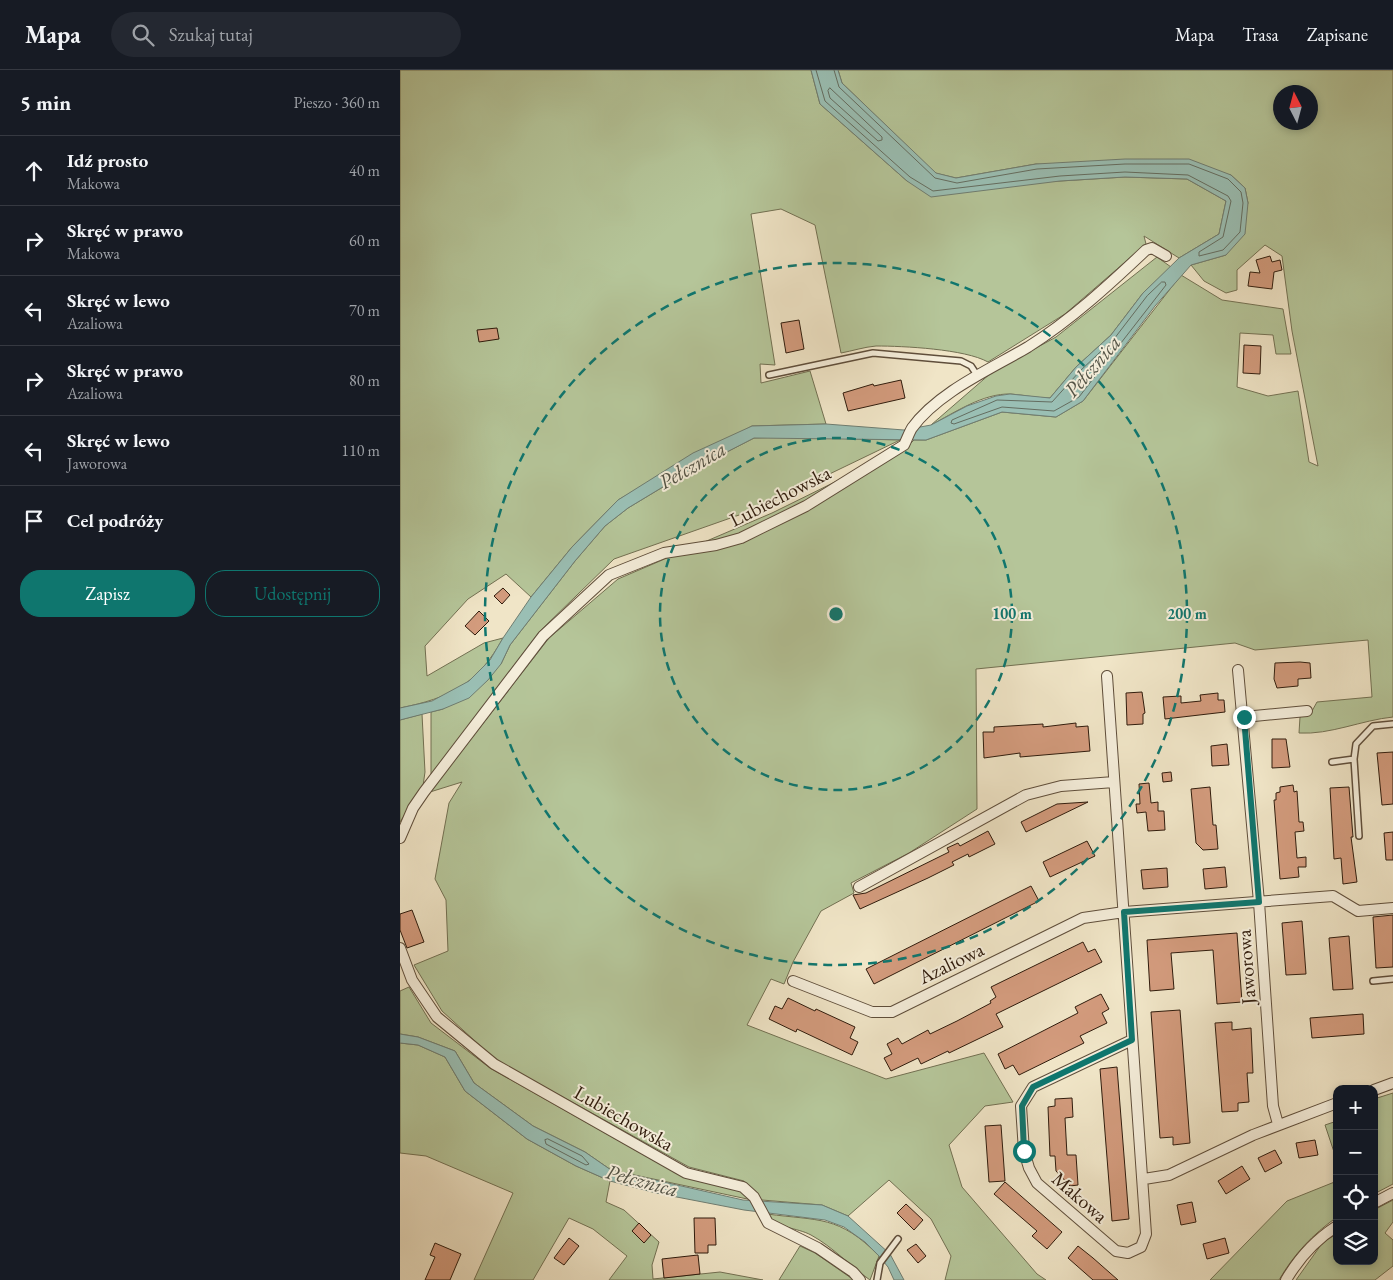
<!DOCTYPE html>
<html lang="pl">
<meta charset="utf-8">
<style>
body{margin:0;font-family:"EB Garamond",serif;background:#242831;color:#f1f3f6}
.controls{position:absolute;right:15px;bottom:15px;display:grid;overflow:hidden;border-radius:10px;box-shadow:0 2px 8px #0003}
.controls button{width:45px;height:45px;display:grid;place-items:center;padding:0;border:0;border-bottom:1px solid #363941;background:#171b24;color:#f1f3f6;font:25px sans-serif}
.compass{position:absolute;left:873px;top:15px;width:45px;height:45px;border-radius:50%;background:#171b24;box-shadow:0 2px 8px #0003;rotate:354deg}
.stop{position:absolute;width:15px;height:15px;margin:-11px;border:4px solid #0f766e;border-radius:50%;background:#fff}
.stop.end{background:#0f766e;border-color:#fff;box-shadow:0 1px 5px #0008}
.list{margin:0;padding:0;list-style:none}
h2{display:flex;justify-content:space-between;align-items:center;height:65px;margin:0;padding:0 20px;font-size:21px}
h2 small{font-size:16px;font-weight:400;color:#9ea1a6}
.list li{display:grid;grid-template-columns:32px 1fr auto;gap:15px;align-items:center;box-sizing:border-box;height:70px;padding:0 20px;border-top:1px solid #363941}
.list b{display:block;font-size:19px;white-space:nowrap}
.list p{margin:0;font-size:16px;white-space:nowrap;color:#9ea1a6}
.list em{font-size:16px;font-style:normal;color:#9ea1a6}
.actions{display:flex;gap:10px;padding:15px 20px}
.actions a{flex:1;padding:11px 0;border:1px solid #0f766e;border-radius:20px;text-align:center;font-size:18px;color:#0f766e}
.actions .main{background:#0f766e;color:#fff}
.icon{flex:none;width:28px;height:28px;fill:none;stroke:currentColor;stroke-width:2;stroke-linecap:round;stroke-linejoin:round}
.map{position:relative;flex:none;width:993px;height:1210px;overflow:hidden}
header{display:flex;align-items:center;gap:30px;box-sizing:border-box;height:70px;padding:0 25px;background:#171b24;border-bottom:1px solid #363941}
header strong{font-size:24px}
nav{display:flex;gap:28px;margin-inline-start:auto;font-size:18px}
.search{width:350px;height:45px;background:#242831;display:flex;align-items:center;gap:12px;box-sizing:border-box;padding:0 18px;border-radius:28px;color:#9ea1a6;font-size:19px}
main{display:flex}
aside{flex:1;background:#171b24}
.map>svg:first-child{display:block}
</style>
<header>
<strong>Mapa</strong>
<div class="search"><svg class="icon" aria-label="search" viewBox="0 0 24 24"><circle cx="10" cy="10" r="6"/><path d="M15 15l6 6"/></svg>Szukaj tutaj</div>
<nav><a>Mapa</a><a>Trasa</a><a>Zapisane</a></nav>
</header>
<main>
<aside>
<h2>5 min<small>Pieszo · 360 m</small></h2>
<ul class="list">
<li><svg class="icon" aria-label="ahead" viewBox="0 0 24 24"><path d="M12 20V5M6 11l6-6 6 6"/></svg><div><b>Idź prosto</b><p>Makowa</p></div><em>40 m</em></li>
<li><svg class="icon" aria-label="right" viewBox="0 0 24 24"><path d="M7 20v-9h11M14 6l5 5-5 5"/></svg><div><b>Skręć w prawo</b><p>Makowa</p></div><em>60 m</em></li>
<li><svg class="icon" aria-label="left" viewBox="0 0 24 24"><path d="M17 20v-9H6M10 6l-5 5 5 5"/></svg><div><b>Skręć w lewo</b><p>Azaliowa</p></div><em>70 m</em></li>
<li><svg class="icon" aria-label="right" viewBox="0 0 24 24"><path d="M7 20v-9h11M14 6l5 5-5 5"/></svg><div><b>Skręć w prawo</b><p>Azaliowa</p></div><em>80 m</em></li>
<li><svg class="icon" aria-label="left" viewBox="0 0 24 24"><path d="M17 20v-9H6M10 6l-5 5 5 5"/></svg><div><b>Skręć w lewo</b><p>Jaworowa</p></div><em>110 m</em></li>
<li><svg class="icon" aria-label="arrive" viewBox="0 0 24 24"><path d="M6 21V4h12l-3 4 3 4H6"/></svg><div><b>Cel podróży</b></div></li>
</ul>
<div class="actions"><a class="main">Zapisz</a><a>Udostępnij</a></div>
</aside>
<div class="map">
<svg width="993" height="1210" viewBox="0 0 993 1210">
<rect width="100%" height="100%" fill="#f0e5c7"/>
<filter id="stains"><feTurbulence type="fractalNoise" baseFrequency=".004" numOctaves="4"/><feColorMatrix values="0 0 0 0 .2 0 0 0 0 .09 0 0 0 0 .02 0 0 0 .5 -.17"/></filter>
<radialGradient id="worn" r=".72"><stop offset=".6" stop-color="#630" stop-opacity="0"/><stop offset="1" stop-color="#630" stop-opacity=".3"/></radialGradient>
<path fill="#b5c599" stroke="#727052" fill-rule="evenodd" d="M 0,0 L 411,0 L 420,34 L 507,111 L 660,111 L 725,107 L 787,109 L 826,131 L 819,164 L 779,188 L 744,166 L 746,174 L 665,244 L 588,292 C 565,279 503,276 476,276 C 464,277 452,281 441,283 L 415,155 L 381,139 L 351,144 L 375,295 L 360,294 L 361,313 L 410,301 L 426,354 L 352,356 L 244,415 L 218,430 L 172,477 L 131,527 L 106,504 L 68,529 L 25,576 L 27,606 L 84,573 L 103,568 C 78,614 50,628 0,638 Z
M 438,0 L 993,0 L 993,647 C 962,650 930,665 899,663 L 900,647 L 912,641 L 917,632 L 972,627 L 968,570 L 855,580 L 835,573 L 576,599 L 577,739 L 509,783 L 451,813 L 454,823 L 421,841 L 393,892 L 384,914 L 371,909 L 347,955 L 486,1009 L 584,983 L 613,1032 L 585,1036 L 549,1075 L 562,1117 L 637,1204 L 646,1210 L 545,1210 L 551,1186 L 531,1149 L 489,1110 L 448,1146 L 422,1135 L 362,1130 L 344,1111 L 289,1097 L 96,990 L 42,941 L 14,895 L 48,881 L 46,830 L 35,809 L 49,733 L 62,712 L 30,722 L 149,568 L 218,509 L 372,443 L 508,376 L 514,370 L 526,370 L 602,342 L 656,347 L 683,331 L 781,205 L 822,230 L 883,239 L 891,284 L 876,284 L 873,265 L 840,263 L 837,317 L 868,326 L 898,321 L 909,392 L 918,396 L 892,261 L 882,186 L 865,175 L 837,200 L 837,220 L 826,223 L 804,211 L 791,195 L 826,185 L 848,133 L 845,118 L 831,105 L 636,94 L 556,108 L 535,103 L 442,13 ZM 881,22 L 911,22 L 911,52 L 881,52 Z
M 757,187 L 771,197 L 743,223 L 711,265 L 676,297 L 650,328 C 636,328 624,325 611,324 C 583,323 554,343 531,355 L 591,303 L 656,267 Z
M 383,367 L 500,370 L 359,438 L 214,489 L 140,561 L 31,706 L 31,642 L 43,639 L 101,594 L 110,575 L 175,491 L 205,456 L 228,438 L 286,403 L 354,368 Z
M 22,644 L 25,702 L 23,716 L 0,752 L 0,650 Z
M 9,917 L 31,953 L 90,998 L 283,1107 L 339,1120 L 352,1130 L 211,1100 L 185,1082 L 133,1056 L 74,1013 L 55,981 L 18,967 L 0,964 L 0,921 Z
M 0,973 L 18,975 L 45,987 L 65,1021 L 127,1069 L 176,1096 L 210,1111 L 206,1132 L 224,1140 L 259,1172 L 252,1195 L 253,1209 L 320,1202 L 363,1210 L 209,1210 L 227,1186 L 193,1159 L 169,1148 L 133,1210 L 74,1210 L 113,1123 L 26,1086 L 0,1083 Z
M 993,1023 L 993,1114 L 974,1124 L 974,1029 Z
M 937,1051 L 937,1091 L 925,1055 Z
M 937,1111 L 937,1147 C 912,1165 894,1184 879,1210 L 810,1210 L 887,1131 Z
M 993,1130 L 993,1152 L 985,1163 L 993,1170 L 993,1196 L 975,1210 L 896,1210 L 923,1172 L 937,1164 L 937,1191 L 974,1191 L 974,1140 Z
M 367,1144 C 419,1151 439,1145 479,1186 L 470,1210 C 450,1196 433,1177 411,1165 C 396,1157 377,1159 367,1144 Z
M 400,1176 L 415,1183 L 454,1210 L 379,1210 Z"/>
<path fill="#9abfb4" stroke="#6f7d71" d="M 411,0 L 438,0 L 442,13 L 536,103 L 556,108 L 636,94 L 725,89 L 789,89 L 831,105 L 845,118 L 848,133 L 845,164 L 826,185 L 791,195 L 755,236 L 683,331 L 656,347 L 602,342 L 526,370 L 354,368 L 286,403 L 228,438 L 205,456 L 175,491 L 110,575 L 101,594 L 88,610 L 69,628 L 43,639 L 0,650 L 0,638 L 32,631 L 69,611 L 90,590 L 103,568 L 131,527 L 172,477 L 218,430 L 293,383 L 352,356 L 426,354 L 504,360 L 531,355 L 567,336 L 596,326 L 610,324 L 650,328 L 676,297 L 711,265 L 743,223 L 779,188 L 819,164 L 826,131 L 787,109 L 725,107 L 660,111 L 531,127 L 507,111 L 420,34 Z
M 0,964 L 18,967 L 55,981 L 74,1013 L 133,1056 L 185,1082 L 211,1100 L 343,1130 L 422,1135 L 448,1146 L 490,1184 L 504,1210 L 494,1210 L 488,1197 L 479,1186 L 465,1172 L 444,1157 L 425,1150 L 344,1140 L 256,1123 L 210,1111 L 176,1096 L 127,1069 L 65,1021 L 45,987 L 18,975 L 0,973 Z"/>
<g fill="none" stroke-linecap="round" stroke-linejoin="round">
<path stroke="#646d60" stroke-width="1" d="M 416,0 L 425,31 L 510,107 L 533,121 L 660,106 L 725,102 L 788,105 L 828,126 L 831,131 L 823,167 L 799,182 L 799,186 L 823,180 L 840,162 L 843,133 L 841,122 L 828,109 L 789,94 L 725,94 L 637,99 L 557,113 L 535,108 L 439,17 L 434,0
M 430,18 L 482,67 L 482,70 L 478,71 L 430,28 L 428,21 Z
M 762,212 L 765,212 L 766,215 L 679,327 L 654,341 L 602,337 L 554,354 L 551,353 L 552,350 L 597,330 L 652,332 L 680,301 L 714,269 L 747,226 Z
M 148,1069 L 182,1086 L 189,1094 L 186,1095 L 146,1074 L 145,1070 Z"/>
</g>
<path fill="#d39b7d" stroke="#2f1b0c" d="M 870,186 L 872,192 L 880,190 L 882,200 L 874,202 L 872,219 L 848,216 L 850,202 L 860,203 L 856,190 Z
M 399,250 L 404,279 L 386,283 L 381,253 Z
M 97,258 L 99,269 L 79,272 L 77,260 Z
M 844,275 L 861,276 L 860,304 L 843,303 Z
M 501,310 L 505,328 L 448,341 L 443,323 L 473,314 L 474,316 Z
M 103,518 L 110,525 L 102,534 L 94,526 Z
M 79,541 L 89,551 L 75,565 L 65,556 Z
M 900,592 L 910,593 L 911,608 L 898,609 L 898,616 L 877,618 L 874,609 L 875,593 Z
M 742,622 L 745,643 L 743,644 L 743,654 L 727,655 L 726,623 Z
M 818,623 L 818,630 L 824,630 L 825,642 L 765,649 L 763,627 L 781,626 L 781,633 L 801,631 L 800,625 Z
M 676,653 L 676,657 L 688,656 L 690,681 L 620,687 L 620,683 L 584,688 L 583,662 L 594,662 L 594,657 L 643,654 L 643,657 Z
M 872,669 L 886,669 L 890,697 L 872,698 Z
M 827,674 L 829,695 L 812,696 L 811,676 Z
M 993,682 L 993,734 L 982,735 L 977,683 Z
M 771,702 L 772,711 L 763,712 L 762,703 Z
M 749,713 L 751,733 L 758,732 L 758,741 L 764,741 L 765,760 L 748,761 L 746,742 L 737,743 L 736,734 L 740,734 L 739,714 Z
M 893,715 L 894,722 L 897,721 L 899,752 L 903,752 L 904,761 L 895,762 L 897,788 L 906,787 L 906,797 L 898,797 L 899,807 L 880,809 L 874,730 L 876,730 L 876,723 L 880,722 L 880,717 Z
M 810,717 L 813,755 L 816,755 L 818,779 L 803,780 L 796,773 L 791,719 Z
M 949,717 L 953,767 L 951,767 L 957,812 L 943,814 L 941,788 L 934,789 L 930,718 Z
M 688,732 L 626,762 L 621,752 L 657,734 Z
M 588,761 L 595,774 L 569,787 L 568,784 L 552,792 L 554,795 L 528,808 L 460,839 L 453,825 L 466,823 L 549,782 L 547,778 L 558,773 L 560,776 Z
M 993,762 L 993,790 L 986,790 L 984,763 Z
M 687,771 L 695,786 L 650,807 L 643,792 Z
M 825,797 L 827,817 L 805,819 L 803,799 Z
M 767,798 L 768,817 L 743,819 L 741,800 Z
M 631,816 L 639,831 L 474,914 L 466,899 Z
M 12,840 L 24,872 L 7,878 L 0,860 L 0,844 Z
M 993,845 L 993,897 L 976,898 L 973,847 Z
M 902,851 L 906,904 L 886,905 L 882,853 Z
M 837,863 L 842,932 L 817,934 L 813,880 L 771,883 L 774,919 L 750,921 L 747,870 Z
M 949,866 L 953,919 L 933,920 L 929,868 Z
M 683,872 L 688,882 L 695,879 L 702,892 L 596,944 L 603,957 L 549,983 L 548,981 L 521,994 L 518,988 L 491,1001 L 484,988 L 492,984 L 487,974 L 498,968 L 502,974 L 528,960 L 530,964 L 557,951 L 591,933 L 590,931 L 596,927 L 591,917 Z
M 701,924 L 709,939 L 702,943 L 707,953 L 680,966 L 684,973 L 619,1005 L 613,995 L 605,999 L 598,984 L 678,943 L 675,937 Z
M 388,928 L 415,941 L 416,939 L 455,957 L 450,968 L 458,972 L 452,985 L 397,959 L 396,962 L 369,949 L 375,936 L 382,939 Z
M 780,940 L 790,1073 L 773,1075 L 773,1067 L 760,1068 L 751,942 Z
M 963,944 L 964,964 L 912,968 L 910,948 Z
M 832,952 L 832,960 L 851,958 L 853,1003 L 847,1003 L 849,1032 L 838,1033 L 838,1041 L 822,1042 L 815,953 Z
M 717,997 L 729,1149 L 712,1151 L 700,999 Z
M 672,1028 L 673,1047 L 665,1048 L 667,1085 L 676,1085 L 678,1115 L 670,1116 L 656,1101 L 655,1086 L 650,1086 L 648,1037 L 655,1036 L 655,1029 Z
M 601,1055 L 605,1111 L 589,1112 L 585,1056 Z
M 915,1070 L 918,1085 L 899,1088 L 896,1073 Z
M 875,1080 L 882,1093 L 865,1102 L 858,1088 Z
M 842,1096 L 850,1109 L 826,1124 L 818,1111 Z
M 605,1112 L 662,1162 L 647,1179 L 632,1166 L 637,1161 L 594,1124 Z
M 792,1132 L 796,1152 L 781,1155 L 777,1135 Z
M 506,1134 L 523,1150 L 514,1160 L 497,1143 Z
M 294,1148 L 315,1148 L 316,1175 L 308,1175 L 308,1183 L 295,1183 Z
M 239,1153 L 251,1165 L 244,1173 L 232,1161 Z
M 169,1168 L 179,1176 L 164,1195 L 154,1188 Z
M 825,1168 L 829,1183 L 807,1189 L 803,1174 Z
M 35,1173 L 61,1184 L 50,1210 L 25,1210 L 35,1187 L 30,1185 Z
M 516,1174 L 526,1186 L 518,1193 L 507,1180 Z
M 678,1176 L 693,1188 L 718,1210 L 693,1210 L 668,1188 Z
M 298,1185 L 300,1204 L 264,1208 L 262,1189 Z"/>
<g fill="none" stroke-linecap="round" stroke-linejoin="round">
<defs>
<path id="service" d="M 369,305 L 473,283 L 561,291 L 571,296 L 577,305
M 954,689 L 959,766
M 932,692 L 954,689 L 956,674 L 973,656 L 993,654
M 973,911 L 993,909
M 477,1210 L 480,1193 L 498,1169"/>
<path id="minor" d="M 838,600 L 859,832 L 873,1036 L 878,1054
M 707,606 L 746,1164 L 741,1177 L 728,1183 L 716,1181 L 637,1113 L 629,1098 L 624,1081 L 621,1036 L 633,1017 L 732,970
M 844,647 L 907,641
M 0,768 L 13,738 L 24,722 L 143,566 L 209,505 L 264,483 L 316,475 L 341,468 L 406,436 L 504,375 C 507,369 509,363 512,358 C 538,322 591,299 628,277 C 671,250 709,215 746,180 L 752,178 L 766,186
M 459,817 L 626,725 L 661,716 L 714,712
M 0,878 L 12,910 L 37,947 L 94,994 L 286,1103 L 343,1117 L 354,1127 L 368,1153 L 418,1178 L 453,1202 L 460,1210
M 393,911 L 472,942 L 492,942 L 683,848 L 724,842 L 933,826 L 958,841 L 993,838
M 974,1020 L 993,1013
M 744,1109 L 769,1105 L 853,1065 L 937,1033
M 974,1133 L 993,1123
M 886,1210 C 899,1188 915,1170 937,1156"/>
</defs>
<use href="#service" stroke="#5f4e3b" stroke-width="8"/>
<use href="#minor" stroke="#5f4e3b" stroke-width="12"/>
<use href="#service" stroke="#f5eedb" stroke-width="5"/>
<use href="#minor" stroke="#f5eedb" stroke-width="10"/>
</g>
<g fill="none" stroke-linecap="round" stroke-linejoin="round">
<path stroke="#0f766e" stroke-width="6" d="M 624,1081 L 622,1036 L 633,1017 L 732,970 L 724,842 L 859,832 L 844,647"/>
</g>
<g fill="none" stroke="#0f766e" stroke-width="2.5" stroke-dasharray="9 6">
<circle cx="436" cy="544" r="176"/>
<circle cx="436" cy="544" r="351"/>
</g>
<g text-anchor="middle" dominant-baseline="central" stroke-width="4" stroke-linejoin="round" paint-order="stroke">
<g font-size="20" fill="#2f1b0c" stroke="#f5eedb">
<text transform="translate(380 426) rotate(-27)">Lubiechowska</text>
<text transform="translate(551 893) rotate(-26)">Azaliowa</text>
<text transform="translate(846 897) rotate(-94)">Jaworowa</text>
<text transform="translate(224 1048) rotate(30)">Lubiechowska</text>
<text transform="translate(680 1127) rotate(41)">Makowa</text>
</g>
<g font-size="21" font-style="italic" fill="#545447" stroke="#f5eedb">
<text transform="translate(692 296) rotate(-49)">Pełcznica</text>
<text transform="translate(292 395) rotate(-30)">Pełcznica</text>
<text transform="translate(242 1110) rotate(15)">Pełcznica</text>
</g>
</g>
<circle cx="436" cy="544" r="8" fill="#0f766e" stroke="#f5eedb" stroke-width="2.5"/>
<g font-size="15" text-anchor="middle" font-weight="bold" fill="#0f766e" stroke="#f5eedb" stroke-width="4" stroke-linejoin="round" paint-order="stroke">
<text x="612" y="549">100 m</text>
<text x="787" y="549">200 m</text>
</g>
<rect width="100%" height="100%" filter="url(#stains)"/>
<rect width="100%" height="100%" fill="url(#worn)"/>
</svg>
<div class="controls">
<button>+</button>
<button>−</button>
<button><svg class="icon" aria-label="locate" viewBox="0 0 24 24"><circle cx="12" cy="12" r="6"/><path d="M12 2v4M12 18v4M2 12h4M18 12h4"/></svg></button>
<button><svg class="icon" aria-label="layers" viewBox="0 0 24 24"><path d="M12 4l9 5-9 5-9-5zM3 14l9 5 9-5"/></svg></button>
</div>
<svg class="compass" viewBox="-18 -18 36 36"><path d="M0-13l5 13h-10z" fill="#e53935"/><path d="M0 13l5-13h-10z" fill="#9ea1a6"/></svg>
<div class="stop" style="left:624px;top:1081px"></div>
<div class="stop end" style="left:844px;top:647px"></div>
</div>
</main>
